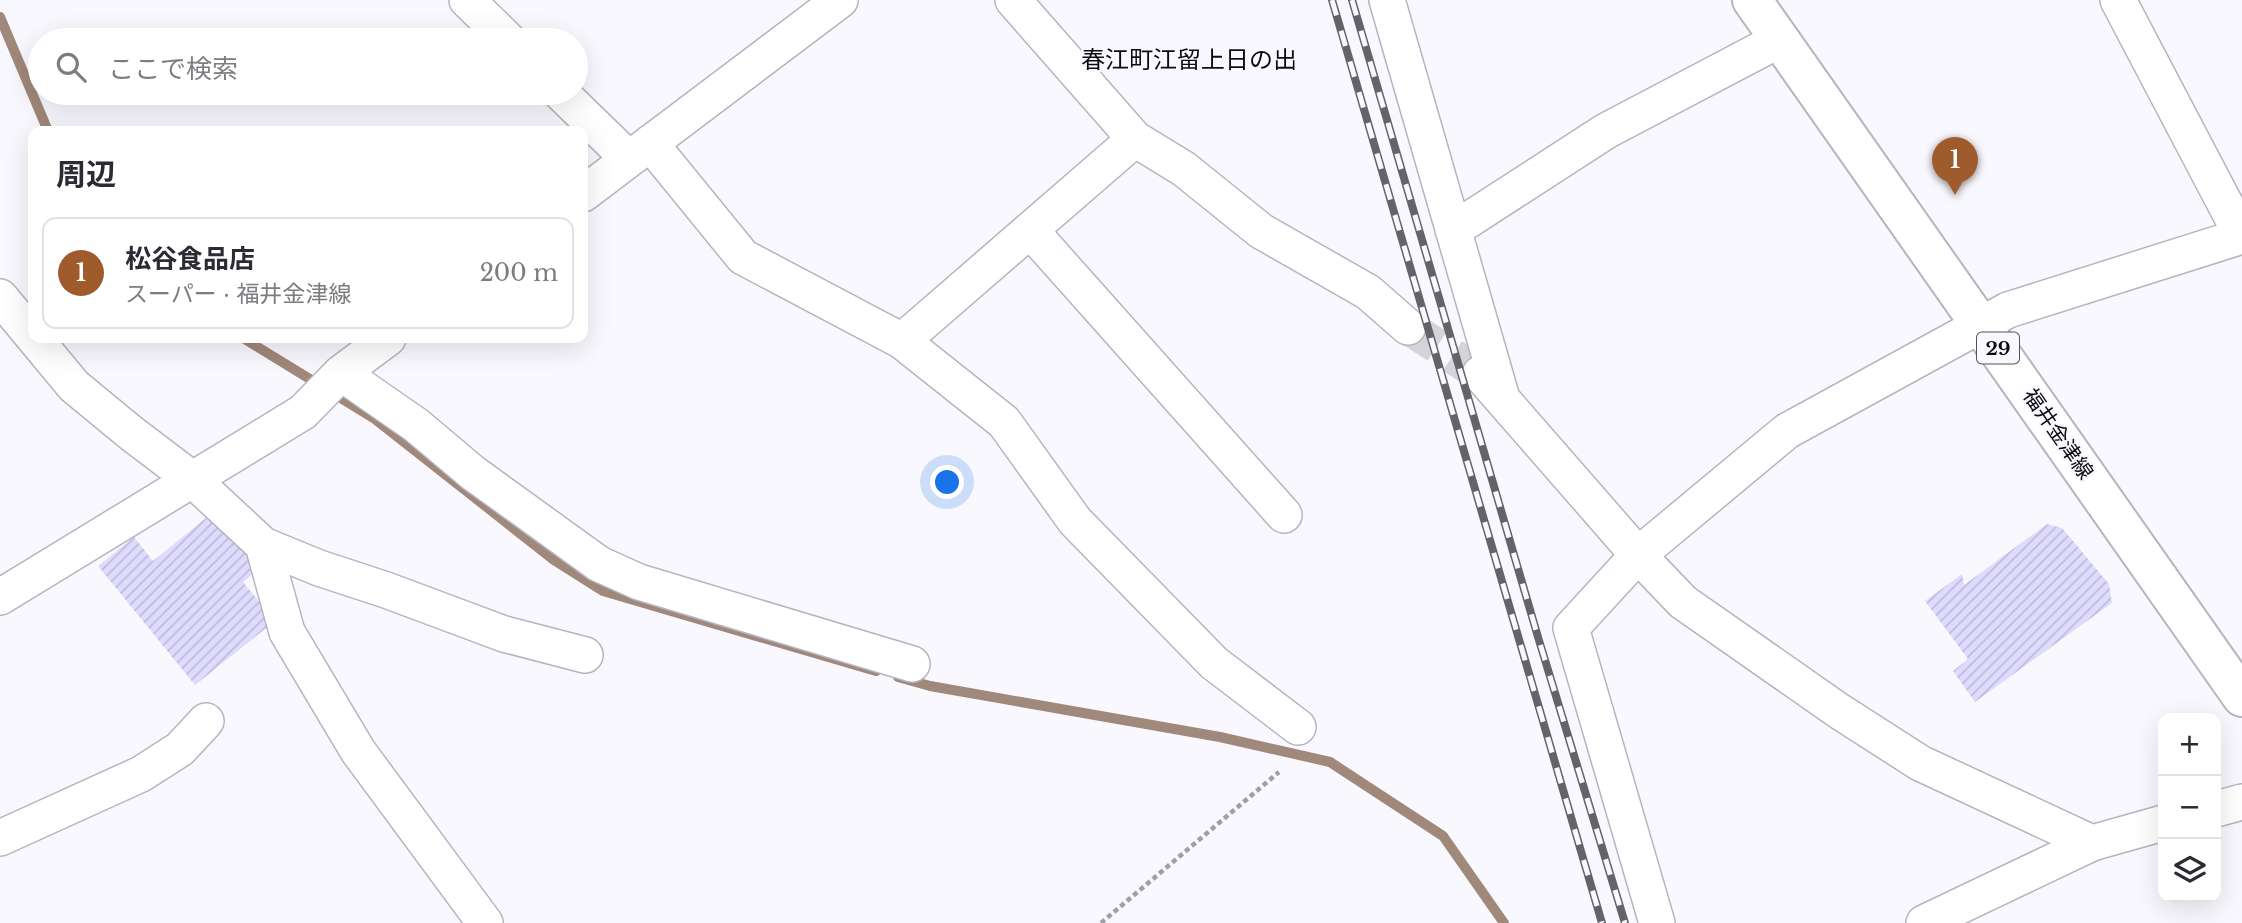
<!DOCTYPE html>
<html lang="ja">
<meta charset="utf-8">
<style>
body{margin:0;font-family:"Libre Baskerville","Noto Sans JP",serif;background:#f2f2f3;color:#2b2b33}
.controls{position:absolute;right:21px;bottom:21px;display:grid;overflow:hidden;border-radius:14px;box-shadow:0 7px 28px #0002}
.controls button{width:63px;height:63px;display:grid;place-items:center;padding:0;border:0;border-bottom:2px solid #e1e1e2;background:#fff;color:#2b2b33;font:35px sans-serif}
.you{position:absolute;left:948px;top:483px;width:24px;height:24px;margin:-18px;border:5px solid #fff;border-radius:50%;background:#1a73e8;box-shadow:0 0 0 10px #1a73e833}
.badge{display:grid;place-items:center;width:46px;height:46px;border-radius:50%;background:#9f5b2c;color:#fff;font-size:23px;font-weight:700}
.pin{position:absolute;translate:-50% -58px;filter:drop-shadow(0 2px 4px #0008)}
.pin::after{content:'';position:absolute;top:37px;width:24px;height:21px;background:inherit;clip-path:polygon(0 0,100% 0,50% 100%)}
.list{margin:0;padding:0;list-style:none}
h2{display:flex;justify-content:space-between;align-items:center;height:91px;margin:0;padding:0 28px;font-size:30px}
h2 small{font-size:23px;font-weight:400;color:#7c7c81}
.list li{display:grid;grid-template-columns:46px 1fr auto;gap:21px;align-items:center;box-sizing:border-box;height:112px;margin:0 14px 14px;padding:0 14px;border:2px solid #e1e1e2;border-radius:14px}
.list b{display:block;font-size:26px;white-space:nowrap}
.list p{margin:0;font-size:23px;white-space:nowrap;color:#7c7c81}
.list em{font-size:23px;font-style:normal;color:#7c7c81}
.icon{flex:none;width:38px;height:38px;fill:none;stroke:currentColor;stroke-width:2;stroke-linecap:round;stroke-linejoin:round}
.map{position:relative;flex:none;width:2242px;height:923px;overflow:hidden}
.search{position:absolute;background:#fff;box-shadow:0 7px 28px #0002;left:28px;top:28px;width:560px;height:77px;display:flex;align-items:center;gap:18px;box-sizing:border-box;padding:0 24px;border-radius:38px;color:#7c7c81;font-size:26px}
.panel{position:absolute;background:#fff;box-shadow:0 7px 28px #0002;left:28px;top:126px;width:560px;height:217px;border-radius:14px}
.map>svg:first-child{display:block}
</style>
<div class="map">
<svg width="2242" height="923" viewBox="0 0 2242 923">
<defs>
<pattern id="building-hatch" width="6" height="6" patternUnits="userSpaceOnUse" patternTransform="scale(1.75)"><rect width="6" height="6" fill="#dfdbfe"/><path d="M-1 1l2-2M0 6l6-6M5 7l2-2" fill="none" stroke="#bebbd9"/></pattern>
</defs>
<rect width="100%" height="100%" fill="#f9f8fe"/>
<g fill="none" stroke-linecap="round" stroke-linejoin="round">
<path stroke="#a0887a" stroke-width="10" d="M 0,17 L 48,131
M 243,338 L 375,419 L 554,560 L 603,591 L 876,671
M 898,677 L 930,686 L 1220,737 L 1330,762 L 1443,836 L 1504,923"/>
</g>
<path fill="url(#building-hatch)" d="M 212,513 L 258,570 L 243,582 L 275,621 L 195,685 L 98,566 L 134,537 L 153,561 Z
M 2047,524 L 2062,528 L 2109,584 L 2112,603 L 1975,702 L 1953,671 L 1968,659 L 1925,601 L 1962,574 L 1964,585 Z"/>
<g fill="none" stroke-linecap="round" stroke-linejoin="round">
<path stroke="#d5d4da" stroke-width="35" stroke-dasharray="35 18" stroke-linecap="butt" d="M 1408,327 L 1480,374"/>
<defs>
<path id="street" d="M 467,0 L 508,40
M 1013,0 L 1135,139 L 1184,169 L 1261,231 L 1368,292 L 1408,327
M 1387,0 L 1501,395
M 2118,0 L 2242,236
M 561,93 L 629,159
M 650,143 L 743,257 L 902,341 L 1004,422 L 1075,521 L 1214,663 L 1298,727
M 583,194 L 840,0
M 1030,230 L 1284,515
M 1453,230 L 1606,131 L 1779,40
M 0,297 L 74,386 L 131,433 L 193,480 L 263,545 L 287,632 L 358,751 L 485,923
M 902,341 L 1135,139
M 341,373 L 416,425 L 473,473 L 599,564 L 639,582 L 912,664
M 1480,374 L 1638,555 L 1683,602 L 1839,711 L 1920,763 L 2092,843
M 263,545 L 319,568 L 386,590 L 504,634 L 585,655
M 0,597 L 303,412 L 341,373 L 388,338
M 2216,809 L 2242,802
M 0,838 L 141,774 L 180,749 L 206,721
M 1657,923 L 1571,628 L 1638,555 L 1787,431 L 2008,310 L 2242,236
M 1924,923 L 2092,843 L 2163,823"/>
<path id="primary" d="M 1752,0 L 2242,697"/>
</defs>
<use href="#street" stroke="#b5b4c2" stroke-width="38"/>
<use href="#primary" stroke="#b5b4c2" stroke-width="42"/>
<path stroke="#a09fa5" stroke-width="4.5" stroke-dasharray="5 3.5" stroke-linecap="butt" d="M 1101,923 L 1279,772"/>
<use href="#street" stroke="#fff" stroke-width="35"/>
<use href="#primary" stroke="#fff" stroke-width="38"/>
<defs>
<path id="rail" d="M 1332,0 L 1602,923
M 1352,0 L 1538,637 L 1625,923"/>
</defs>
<use href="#rail" stroke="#646368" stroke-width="8"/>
<use href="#rail" stroke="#f9f8fe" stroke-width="5" stroke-dasharray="16" stroke-linecap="butt"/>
</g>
<g text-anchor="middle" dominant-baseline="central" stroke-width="5" stroke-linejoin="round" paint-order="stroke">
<rect fill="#f9f8fe" stroke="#535257" stroke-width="2" x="1977" y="332.5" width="42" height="31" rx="5"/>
<g font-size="19" font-weight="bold" fill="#0c0b10">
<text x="1998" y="348">29</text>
</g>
<g font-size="21" fill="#0c0b10" stroke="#f9f8fe">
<text transform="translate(2058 434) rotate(55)">福井金津線</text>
</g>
<g font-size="24" fill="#0c0b10" stroke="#f9f8fe">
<text x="1189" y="59">春江町江留上日の出</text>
</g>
</g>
</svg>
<div class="controls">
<button>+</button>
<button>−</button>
<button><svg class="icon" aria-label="layers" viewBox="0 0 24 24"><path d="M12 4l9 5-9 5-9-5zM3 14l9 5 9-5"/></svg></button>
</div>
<div class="you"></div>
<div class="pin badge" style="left:1955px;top:195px">1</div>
<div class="search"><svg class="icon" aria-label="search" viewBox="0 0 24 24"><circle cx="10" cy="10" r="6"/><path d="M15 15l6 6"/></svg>ここで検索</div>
<section class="panel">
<h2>周辺<small></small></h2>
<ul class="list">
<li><span class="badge">1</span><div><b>松谷食品店</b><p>スーパー · 福井金津線</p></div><em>200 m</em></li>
</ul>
</section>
</div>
